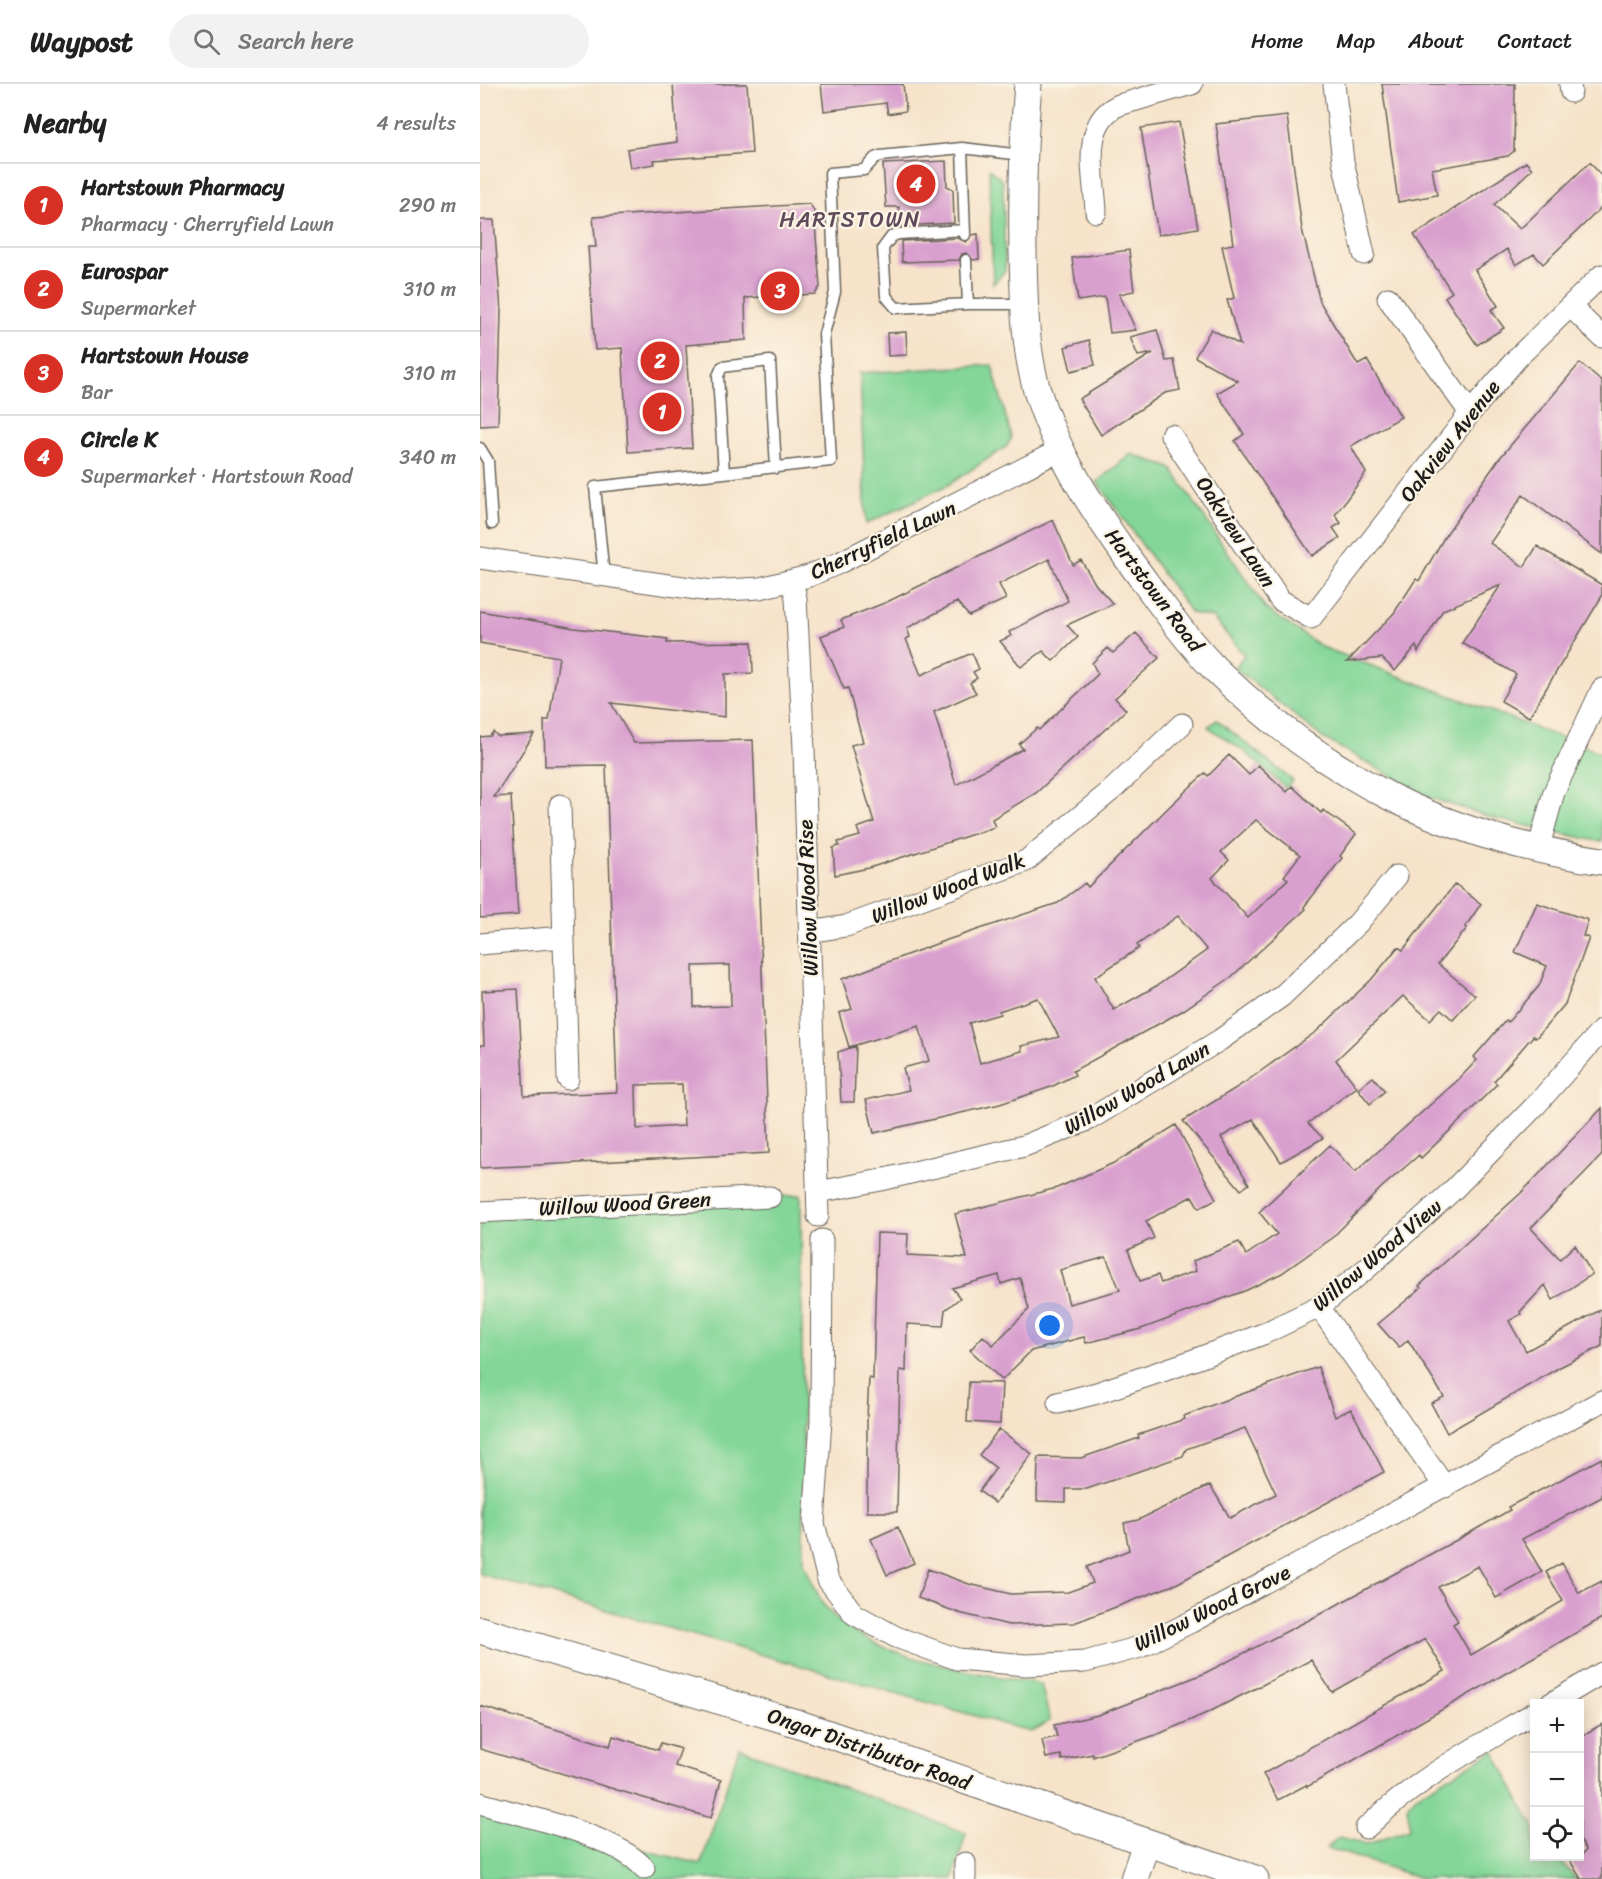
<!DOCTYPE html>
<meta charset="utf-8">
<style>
body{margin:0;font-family:Sriracha,sans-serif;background:#f2f2f2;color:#222}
.controls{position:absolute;right:18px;bottom:18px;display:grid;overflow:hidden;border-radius:0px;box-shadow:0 3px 15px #0003}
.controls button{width:54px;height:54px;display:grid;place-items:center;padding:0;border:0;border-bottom:2px solid #e0e0e0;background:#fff;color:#222;font:30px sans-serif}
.you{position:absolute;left:570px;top:1242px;width:21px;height:21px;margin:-15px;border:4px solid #fff;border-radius:50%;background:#1a73e8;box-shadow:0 0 0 9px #1a73e833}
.badge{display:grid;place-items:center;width:39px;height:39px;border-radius:50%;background:#d93025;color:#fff;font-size:20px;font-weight:700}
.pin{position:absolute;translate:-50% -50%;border:3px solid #fff;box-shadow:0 2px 6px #0006}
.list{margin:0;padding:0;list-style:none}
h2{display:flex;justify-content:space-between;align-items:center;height:78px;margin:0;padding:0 24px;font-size:26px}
h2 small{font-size:20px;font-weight:400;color:#767676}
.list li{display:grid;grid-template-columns:39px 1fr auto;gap:18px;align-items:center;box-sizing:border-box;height:84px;padding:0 24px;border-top:2px solid #e0e0e0}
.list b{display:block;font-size:22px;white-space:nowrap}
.list p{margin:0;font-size:20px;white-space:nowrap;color:#767676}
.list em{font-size:20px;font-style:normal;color:#767676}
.icon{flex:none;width:33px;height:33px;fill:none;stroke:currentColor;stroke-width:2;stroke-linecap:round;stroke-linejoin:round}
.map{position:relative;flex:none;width:1122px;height:1795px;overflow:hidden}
header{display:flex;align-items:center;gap:36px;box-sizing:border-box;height:84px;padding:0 30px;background:#fff;border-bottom:2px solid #e0e0e0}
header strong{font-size:28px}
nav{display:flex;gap:33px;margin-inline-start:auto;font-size:21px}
.search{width:420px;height:54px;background:#f2f2f2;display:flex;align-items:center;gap:15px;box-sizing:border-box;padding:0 21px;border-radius:33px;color:#767676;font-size:22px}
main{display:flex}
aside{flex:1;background:#fff}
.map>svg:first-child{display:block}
</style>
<header>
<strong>Waypost</strong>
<div class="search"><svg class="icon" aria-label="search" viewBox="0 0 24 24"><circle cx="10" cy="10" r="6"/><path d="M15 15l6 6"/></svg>Search here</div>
<nav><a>Home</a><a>Map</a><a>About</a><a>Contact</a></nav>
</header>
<main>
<aside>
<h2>Nearby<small>4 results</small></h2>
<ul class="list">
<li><span class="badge">1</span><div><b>Hartstown Pharmacy</b><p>Pharmacy · Cherryfield Lawn</p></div><em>290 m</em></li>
<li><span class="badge">2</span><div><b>Eurospar</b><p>Supermarket</p></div><em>310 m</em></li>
<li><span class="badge">3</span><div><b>Hartstown House</b><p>Bar</p></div><em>310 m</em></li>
<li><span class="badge">4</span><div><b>Circle K</b><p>Supermarket · Hartstown Road</p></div><em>340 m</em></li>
</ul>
</aside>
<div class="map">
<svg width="1122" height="1795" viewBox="0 0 1122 1795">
<rect width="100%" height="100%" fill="#fcf5e5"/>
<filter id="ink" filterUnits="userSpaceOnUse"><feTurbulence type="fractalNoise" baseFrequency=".0167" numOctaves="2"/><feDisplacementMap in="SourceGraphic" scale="12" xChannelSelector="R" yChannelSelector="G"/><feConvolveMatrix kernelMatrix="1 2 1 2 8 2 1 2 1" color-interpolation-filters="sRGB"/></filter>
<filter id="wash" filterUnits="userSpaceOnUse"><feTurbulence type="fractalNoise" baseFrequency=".008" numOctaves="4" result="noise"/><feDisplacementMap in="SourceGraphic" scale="24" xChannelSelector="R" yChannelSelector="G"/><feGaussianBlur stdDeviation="1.35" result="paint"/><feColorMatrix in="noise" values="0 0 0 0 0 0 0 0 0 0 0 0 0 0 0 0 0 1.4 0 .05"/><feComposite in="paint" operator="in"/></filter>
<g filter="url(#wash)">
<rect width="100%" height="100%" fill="#f6e3ca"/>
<path fill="#83d698" stroke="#50795a" stroke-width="1.5" d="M 509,85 L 523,97 L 525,187 L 513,200 Z
M 512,281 L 530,348 L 531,355 L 526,363 L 468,401 L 386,440 L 380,289 Z
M 651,370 L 691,384 L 786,525 L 842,563 L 1122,669 L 1122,758 L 1016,735 L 951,714 L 843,654 L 755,584 L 764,571 L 733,534 L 711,529 L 617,398 Z
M 737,636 L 813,697 L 806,704 L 764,667 L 728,643 Z
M 321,1111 L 324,1479 C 331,1493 336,1509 344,1521 C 383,1575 499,1589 561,1600 L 570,1637 L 551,1648 L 0,1490 L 0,1131 Z
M 259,1664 L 486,1749 L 473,1795 L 0,1795 L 0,1726 L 221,1780 Z
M 1014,1667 L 1042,1722 L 1054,1741 L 1054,1772 L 1077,1773 L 1096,1795 L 944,1795 L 847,1764 L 859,1753 L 887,1760 L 929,1745 L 928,1721 L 938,1710 Z"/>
<g id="blocks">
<path fill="#d9a0cf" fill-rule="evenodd" d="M 193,0 L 267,0 L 272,69 L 174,76 L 175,80 L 150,84 L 147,65 L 197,58 Z
M 341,0 L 423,0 L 426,27 L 408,30 L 406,19 L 344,27 Z
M 902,0 L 1035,0 L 1034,67 L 1028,72 L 952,85 L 957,111 L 918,118 Z
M 807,32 L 822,145 L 840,218 L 878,281 L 887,276 L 921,333 L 871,362 L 886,389 L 855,431 L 861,439 L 853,444 L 860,454 L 832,472 L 755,357 L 764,350 L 737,309 L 758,297 L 715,273 L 731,245 L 760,261 L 747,216 L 754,214 L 742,162 L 753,160 L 736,40 Z
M 699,38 L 718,144 L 678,151 L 661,44 Z
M 466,77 L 467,102 L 473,105 L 474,139 L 420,142 L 419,123 L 406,123 L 403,80 Z
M 1046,78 L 1052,85 L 1014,121 L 1040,145 L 1110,78 L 1122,93 L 1122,123 L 1063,180 L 1054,170 L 1036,181 L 1027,165 L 995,186 L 1018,222 L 1011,226 L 1024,244 L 997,261 L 965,213 L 972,208 L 934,151 Z
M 330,120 L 334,127 L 340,203 L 335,210 L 265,214 L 266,256 L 206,261 L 212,364 L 148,368 L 142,264 L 115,266 L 108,163 L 116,163 L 113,133 Z
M 0,136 L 14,136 L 21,227 L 18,341 L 0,342 Z
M 498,150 L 499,175 L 493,176 L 486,169 L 482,170 L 479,176 L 422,178 L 421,157 L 478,154 L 486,158 L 492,151 Z
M 649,166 L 654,207 L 639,210 L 656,246 L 630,249 L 625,213 L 598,217 L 592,174 Z
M 677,246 L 686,277 L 694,276 L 700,306 L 685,309 L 621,351 L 599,315 L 673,269 L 658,272 L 650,253 Z
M 426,248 L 427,271 L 408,272 L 407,249 Z
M 609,256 L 615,281 L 591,287 L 585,263 Z
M 1100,279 L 1122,298 L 1122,470 L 1043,411 L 1010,459 L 1044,483 L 1057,462 L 1122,501 L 1122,512 L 1049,633 L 1021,617 L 1036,590 L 982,559 L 1021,501 L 963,526 L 938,568 L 936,562 L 915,587 L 902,574 L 867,578 L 914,529 L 936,495 L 939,497 L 965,452 L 1019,375 Z
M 573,436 L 593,481 L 601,476 L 616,501 L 633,520 L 587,541 L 598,553 L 573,577 L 563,567 L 541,583 L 520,557 L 531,552 L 529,548 L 588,517 L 569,475 L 519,500 L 526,515 L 489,532 L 477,518 L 427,544 L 430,553 L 426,555 L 441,591 L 492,569 L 499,585 L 493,588 L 497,594 L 490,599 L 496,609 L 454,628 L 476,701 L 543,665 L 539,660 L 557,644 L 559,646 L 618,590 L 612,579 L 628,564 L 633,569 L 656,549 L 679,574 L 635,614 L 646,626 L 556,709 L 512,735 L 515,743 L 389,784 L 355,791 L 353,764 L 359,762 L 358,758 L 380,752 L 377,744 L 394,738 L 371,661 L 383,658 L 368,604 L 364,605 L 341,552 L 364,543 L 361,536 L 407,518 Z
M 0,527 L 94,544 L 188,555 L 187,559 L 272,558 L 273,589 L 245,590 L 245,633 L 131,619 L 154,659 L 273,656 L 289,1069 L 0,1084 L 0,961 L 4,961 L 2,907 L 38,905 L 44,1012 L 137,1008 L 126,681 L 65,682 L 64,636 L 69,636 L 79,573 L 0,559 ZM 250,881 L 251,922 L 214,923 L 213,882 ZM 202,1000 L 204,1042 L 157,1045 L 156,1001 Z
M 13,648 L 18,652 L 54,650 L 14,713 L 31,712 L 38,831 L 0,834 L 0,653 L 10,652 Z
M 749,671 L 769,691 L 778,681 L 807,708 L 812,702 L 841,729 L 843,726 L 876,750 L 860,772 L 862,774 L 824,823 L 826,825 L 750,894 L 702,927 L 593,987 L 595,991 L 571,1003 L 520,1020 L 394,1049 L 386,1016 L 429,1006 L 423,984 L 449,977 L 439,942 L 369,963 L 359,929 L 372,925 L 362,895 L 464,857 L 578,819 L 605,799 L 608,803 L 690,722 L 725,689 L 728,692 ZM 776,736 L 820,771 L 804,792 L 808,795 L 768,834 L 732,794 L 749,776 L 741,768 ZM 698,832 L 727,866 L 678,901 L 634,926 L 615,893 L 659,864 L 657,861 ZM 558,914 L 579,953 L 541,962 L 542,967 L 500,979 L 489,939 L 520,930 L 519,927 Z
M 975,800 L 1001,820 L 985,843 L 987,844 L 958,880 L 995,911 L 973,936 L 961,925 L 950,936 L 923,912 L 856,976 L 877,1003 L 828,1039 L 843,1054 L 801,1078 L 773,1035 L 741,1053 L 769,1100 L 761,1106 L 703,1037 L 764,999 L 837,947 L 891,896 L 918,863 L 923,866 Z
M 1057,819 L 1108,836 L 1103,852 L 1109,854 L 1085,920 L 1056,954 L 1053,952 L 1014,997 L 1017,1000 L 982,1035 L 941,1074 L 939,1071 L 901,1104 L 853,1153 L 802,1189 L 767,1206 L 661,1245 L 606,1259 L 604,1253 L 551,1267 L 522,1296 L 490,1266 L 503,1252 L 513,1261 L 549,1225 L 540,1194 L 521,1200 L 519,1191 L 472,1204 L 480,1214 L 465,1226 L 463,1242 L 427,1240 L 426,1287 L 420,1286 L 417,1428 L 387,1428 L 387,1333 L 389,1294 L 393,1295 L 397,1149 L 428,1150 L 427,1171 L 487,1174 L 475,1130 L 577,1104 L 636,1078 L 696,1041 L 736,1115 L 719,1124 L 712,1112 L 666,1137 L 674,1154 L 648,1166 L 660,1197 L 678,1191 L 681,1199 L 716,1187 L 713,1177 L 759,1158 L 766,1171 L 797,1150 L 779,1128 L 850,1061 L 875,1088 L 978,996 L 997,976 L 994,973 L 1026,936 L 1028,938 L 1059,902 L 1067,882 L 1035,868 ZM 626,1173 L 640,1206 L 589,1220 L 580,1186 Z
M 376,962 L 374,1018 L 361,1018 L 358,968 Z
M 893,993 L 905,1007 L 890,1020 L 878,1005 Z
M 1122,1024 L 1122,1071 L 1051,1144 L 1080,1175 L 1095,1161 L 1112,1190 L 1073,1216 L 1065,1201 L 1040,1228 L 1041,1230 L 1029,1237 L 1046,1267 L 1122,1225 L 1122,1262 L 1080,1283 L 967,1349 L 951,1319 L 964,1313 L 928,1256 L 919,1264 L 898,1240 L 941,1204 L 939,1202 L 953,1189 L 1041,1109 Z
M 838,1283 L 855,1333 L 871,1325 L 904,1388 L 696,1500 L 594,1539 L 529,1541 L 479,1529 L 438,1514 L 448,1485 L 489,1500 L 531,1510 L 588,1508 L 613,1499 L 607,1483 L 649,1466 L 644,1439 L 658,1436 L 730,1401 L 750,1434 L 796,1410 L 765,1344 L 706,1365 L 703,1372 L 607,1405 L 586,1405 L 586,1418 L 557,1417 L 558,1373 L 601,1374 L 659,1354 L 658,1351 L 705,1335 L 704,1332 L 748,1315 Z
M 489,1298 L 522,1299 L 520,1340 L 487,1338 Z
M 519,1345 L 552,1370 L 515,1419 L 499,1407 L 516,1384 L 499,1371 Z
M 1122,1374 L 1122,1413 L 1042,1455 L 1062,1488 L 1016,1514 L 998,1482 L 958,1503 L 978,1537 L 973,1540 L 991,1571 L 1083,1517 L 1066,1488 L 1082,1479 L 1099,1509 L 1122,1497 L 1122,1534 L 827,1703 L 826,1701 L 798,1716 L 783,1690 L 965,1587 L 945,1555 L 852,1608 L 831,1576 L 729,1628 L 681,1649 L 613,1673 L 613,1670 L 582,1676 L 581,1671 L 566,1674 L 562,1656 L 577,1653 L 574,1641 L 618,1631 L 723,1590 L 829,1536 L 984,1452 L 1030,1426 L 1028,1423 Z
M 418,1443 L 434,1479 L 407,1491 L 391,1455 Z
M 0,1622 L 130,1662 L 133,1652 L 178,1666 L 181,1659 L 201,1665 L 195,1682 L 241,1696 L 231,1734 L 0,1665 Z
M 1122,1640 L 1122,1795 L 1101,1795 L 1089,1775 L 1100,1773 L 1106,1766 L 1100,1755 L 1100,1653 Z"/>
</g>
</g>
<g filter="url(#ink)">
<use href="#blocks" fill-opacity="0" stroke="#686259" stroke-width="1.5"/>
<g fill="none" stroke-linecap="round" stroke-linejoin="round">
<defs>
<path id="service" d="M 485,146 L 419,150 L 412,152 L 403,164 L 406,212 L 416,224 L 488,220
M 485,151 L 482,64 L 542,71
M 486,176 L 488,220 L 543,220
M 0,364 L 8,377 L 12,440
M 244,389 L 351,377 L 344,250 L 355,208 L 350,89 L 384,86 L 395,74 L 400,72 L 482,64
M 124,493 L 115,403 L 244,389 L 238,292 L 242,283 L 290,277 L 296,384"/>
<path id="minor" d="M 854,0 L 863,77 L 884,170
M 1090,0 L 1091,8
M 616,128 C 615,94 599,39 639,21 L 712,0
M 908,214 L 990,329
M 1090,222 L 1122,253
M 691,351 L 800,516 L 831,534 L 990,329 L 1038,273 L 1122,191
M 0,474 L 231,507 L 280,504 L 329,492 L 359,479 L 580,366
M 312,497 L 316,514 L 324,665 L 338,1132
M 80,721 L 88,995
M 1058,766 L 1074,708 L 1122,605
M 329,848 L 366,842 L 546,777 L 633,705 L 702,640
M 0,860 L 83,853
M 338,1108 L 401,1096 L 544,1062 L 610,1035 L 740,956 L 802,912 L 878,839 L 917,792
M 0,1128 L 290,1113
M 342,1156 L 341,1336 L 334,1439 L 348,1496 L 374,1530 L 416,1553 L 477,1575 L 546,1581 L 605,1578 L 660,1563 L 711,1538 L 1122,1317
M 839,1223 L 965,1403
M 578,1319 L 617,1309 L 700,1281 L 783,1250 L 839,1223 L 886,1185 L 973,1106 L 1056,1021 L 1122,946
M 1070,1620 L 1122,1589
M 0,1719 C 45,1733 134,1750 164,1784
M 886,1744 C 938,1694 993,1665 1054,1629
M 485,1779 L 485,1795"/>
<path id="tertiary" d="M 548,0 C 543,56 542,111 543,168 C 544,213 544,259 556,303 C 575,368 612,424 651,479 C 677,514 704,554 735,585 C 849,696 966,754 1122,777
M 0,1546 L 316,1639 L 775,1795
M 654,1795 L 666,1759"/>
</defs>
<use href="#service" stroke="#686259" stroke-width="13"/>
<use href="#minor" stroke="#686259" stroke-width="23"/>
<use href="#tertiary" stroke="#686259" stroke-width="29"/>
<use href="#service" stroke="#fff" stroke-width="10"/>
<use href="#minor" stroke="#fff" stroke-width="21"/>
<use href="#tertiary" stroke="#fff" stroke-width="27"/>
</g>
</g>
<g text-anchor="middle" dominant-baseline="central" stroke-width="4.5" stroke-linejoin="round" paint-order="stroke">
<g font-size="21" fill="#1c1c1c" stroke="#fcf5e5">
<text transform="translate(970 357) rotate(-52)">Oakview Avenue</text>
<text transform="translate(756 448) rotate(57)">Oakview Lawn</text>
<text transform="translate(403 456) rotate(-25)">Cherryfield Lawn</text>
<text transform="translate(674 506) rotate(53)">Hartstown Road</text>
<text transform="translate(468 804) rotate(-21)">Willow Wood Walk</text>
<text transform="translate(328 814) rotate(-92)">Willow Wood Rise</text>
<text transform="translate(657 1004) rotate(-30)">Willow Wood Lawn</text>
<text transform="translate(145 1120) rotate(-3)">Willow Wood Green</text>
<text transform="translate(897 1171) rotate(-40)">Willow Wood View</text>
<text transform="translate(732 1524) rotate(-26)">Willow Wood Grove</text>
<text transform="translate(389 1665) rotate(19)">Ongar Distributor Road</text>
</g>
<g font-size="22" letter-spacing="1.5" fill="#5e4a5b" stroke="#fcf5e5">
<text x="370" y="135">HARTSTOWN</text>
</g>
</g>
</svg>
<div class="controls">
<button>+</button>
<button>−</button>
<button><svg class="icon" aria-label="locate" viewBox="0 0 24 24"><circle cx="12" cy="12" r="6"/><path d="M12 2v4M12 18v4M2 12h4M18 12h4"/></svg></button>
</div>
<div class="you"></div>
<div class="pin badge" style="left:182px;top:328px">1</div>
<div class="pin badge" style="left:180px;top:277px">2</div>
<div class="pin badge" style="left:300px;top:207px">3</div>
<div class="pin badge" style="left:436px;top:100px">4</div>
</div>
</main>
